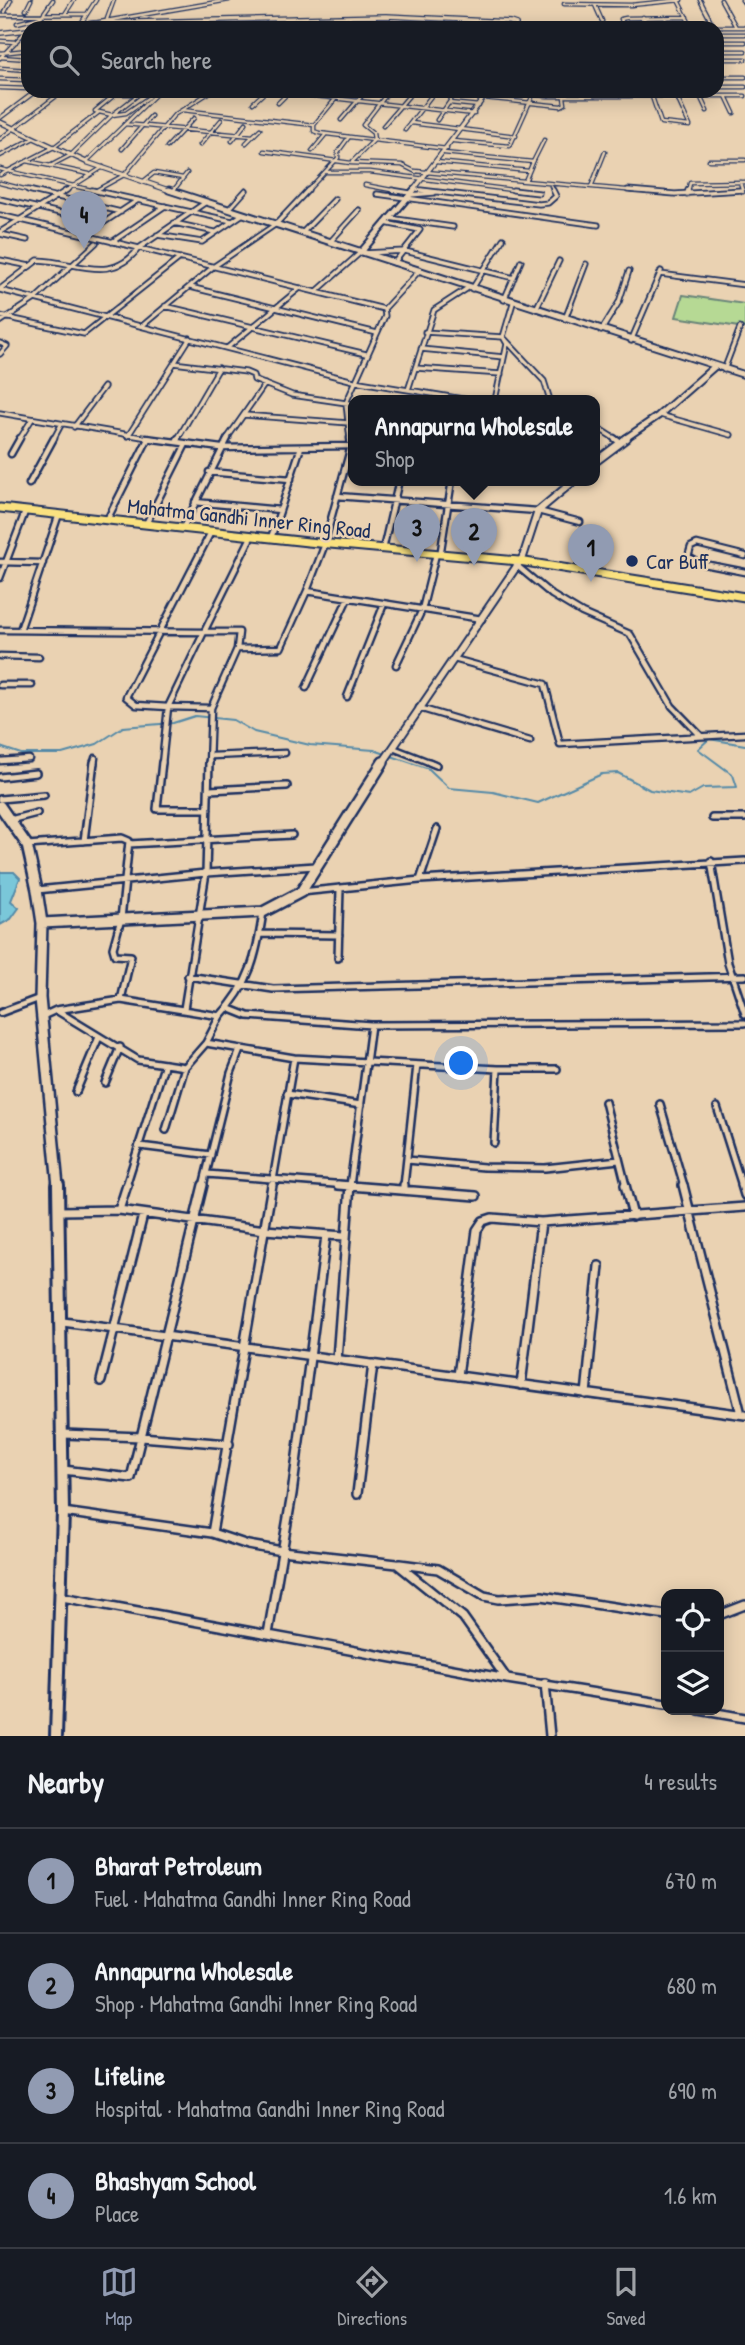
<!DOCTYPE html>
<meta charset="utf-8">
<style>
body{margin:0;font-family:"Patrick Hand",sans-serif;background:#242831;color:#f1f3f6}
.controls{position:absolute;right:21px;bottom:21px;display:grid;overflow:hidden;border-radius:14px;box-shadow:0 4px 18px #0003}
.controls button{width:63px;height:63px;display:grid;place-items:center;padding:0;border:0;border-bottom:2px solid #363941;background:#171b24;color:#f1f3f6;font:35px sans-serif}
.you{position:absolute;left:462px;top:1064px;width:24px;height:24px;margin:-18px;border:5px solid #fff;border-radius:50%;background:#1a73e8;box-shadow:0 0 0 10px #1a73e833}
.badge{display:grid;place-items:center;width:46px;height:46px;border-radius:50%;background:#919bb2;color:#111;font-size:23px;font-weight:700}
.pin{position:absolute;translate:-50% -58px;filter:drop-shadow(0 2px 4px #0008)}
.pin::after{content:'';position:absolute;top:37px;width:24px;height:21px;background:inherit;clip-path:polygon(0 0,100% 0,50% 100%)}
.popup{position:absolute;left:348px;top:395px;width:252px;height:91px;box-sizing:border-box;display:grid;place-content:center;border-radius:14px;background:#171b24;filter:drop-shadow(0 2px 5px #0005);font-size:23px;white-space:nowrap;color:#9ea1a6}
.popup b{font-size:26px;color:#f1f3f6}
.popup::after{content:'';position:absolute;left:50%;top:100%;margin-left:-14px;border:14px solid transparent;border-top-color:#171b24}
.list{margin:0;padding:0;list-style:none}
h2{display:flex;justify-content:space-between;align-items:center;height:91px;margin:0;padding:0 28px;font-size:30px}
h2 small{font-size:23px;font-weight:400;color:#9ea1a6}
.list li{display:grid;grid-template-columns:46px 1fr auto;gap:21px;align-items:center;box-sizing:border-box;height:105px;padding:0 28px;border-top:2px solid #363941}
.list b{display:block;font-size:26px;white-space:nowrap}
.list p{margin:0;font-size:23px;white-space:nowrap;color:#9ea1a6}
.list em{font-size:23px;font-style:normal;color:#9ea1a6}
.icon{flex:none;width:38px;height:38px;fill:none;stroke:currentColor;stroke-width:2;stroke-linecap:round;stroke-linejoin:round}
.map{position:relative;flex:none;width:745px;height:1736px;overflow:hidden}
.search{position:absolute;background:#171b24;box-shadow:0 4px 18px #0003;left:21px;right:21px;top:21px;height:77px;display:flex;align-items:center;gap:18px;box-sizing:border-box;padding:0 24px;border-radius:21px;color:#9ea1a6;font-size:26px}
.sheet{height:511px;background:#171b24}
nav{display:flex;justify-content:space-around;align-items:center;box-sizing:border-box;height:98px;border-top:2px solid #363941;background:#171b24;font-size:19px;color:#9ea1a6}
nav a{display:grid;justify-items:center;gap:4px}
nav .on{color:#919bb2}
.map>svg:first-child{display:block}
</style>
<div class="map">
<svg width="745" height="1736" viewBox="0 0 745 1736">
<rect width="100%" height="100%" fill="#ead2b2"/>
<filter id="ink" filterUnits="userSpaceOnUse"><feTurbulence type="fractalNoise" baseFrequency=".0143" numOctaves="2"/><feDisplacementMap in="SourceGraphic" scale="14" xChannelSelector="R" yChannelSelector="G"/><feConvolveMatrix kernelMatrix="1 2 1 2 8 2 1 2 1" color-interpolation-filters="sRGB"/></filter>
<g filter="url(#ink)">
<path fill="#b6d994" stroke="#688479" stroke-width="2" d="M 683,295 L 745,304 L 745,328 L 676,317 Z"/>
<path fill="#7ac7d9" stroke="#548aa8" stroke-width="2" d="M 0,872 L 14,872 L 20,878 L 11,901 L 19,908 L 11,919 L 0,925 Z"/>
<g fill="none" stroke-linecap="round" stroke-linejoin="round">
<path stroke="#548aa8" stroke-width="2" d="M 0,747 L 21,754 L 62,754 L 97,744 L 123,727 L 173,723 L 195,716 L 233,720 L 254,732 L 310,745 L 374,750 L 429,769 L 449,788 L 493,792 L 538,803 L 602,774 L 618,773 L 650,790 L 689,796 L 703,788 L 737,787 L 733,775 L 698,749 L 709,739 L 745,745"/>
<defs>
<path id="street-far4" d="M 678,0 L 692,28
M 700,0 L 714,27
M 721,0 L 736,27
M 742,0 L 745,4
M 564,4 L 631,5 L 681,0
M 595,5 L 602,21
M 26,10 L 31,0
M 5,12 L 11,0
M 65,14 L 74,0
M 0,15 L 86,14
M 643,17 L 648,28
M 665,17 L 670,28
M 107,19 L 114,0
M 17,23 L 41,17 L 53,0
M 94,23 L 229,0
M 80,25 L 96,0
M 175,25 L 229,27
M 267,25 L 290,26
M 691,27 L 745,27
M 38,28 L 41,22
M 119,28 L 124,22
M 144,28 L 149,21
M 328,28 L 330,17
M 348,28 L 350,17
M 624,28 L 621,19 L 626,18 L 687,17
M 717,34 L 745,34
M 0,41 L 16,42
M 717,42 L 745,42
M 717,51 L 745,51
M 0,53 L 28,50
M 0,57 L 28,59
M 0,58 L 26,31
M 717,59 L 745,59
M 0,68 L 28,70
M 717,77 L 745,77
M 0,79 L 28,80
M 717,87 L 745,87
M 0,88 L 28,89
M 64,91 L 112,97
M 143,91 L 112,115 L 126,113 L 149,97
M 270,91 L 288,92
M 389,91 L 363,125 L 373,133 L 374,140 L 447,149
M 487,91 L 547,96 L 745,96
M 650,91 L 661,123 L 690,126 L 674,91
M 93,94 L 141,94
M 454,95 L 561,106 L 565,104 L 564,97
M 700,96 L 707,111
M 726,96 L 734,113
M 253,103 L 266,91
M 278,103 L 288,93 L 474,114
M 449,103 L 479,106
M 182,110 L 314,125 L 314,131 L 319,133 L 374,140 L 351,163 L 264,151
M 0,118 L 36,91
M 341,120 L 366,91
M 437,120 L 457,91
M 411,123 L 516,136
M 125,124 L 253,136 L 260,129
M 314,125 L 342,91
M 383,126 L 413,91
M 405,130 L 435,91
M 0,139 L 63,91
M 232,141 L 246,123
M 453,141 L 510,146 L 533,95
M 246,143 L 253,136
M 200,145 L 221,120
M 167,147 L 194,118
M 122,149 L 151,116
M 312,151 L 326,134
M 444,153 L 533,162 L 525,181
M 0,156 L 34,138
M 709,160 L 745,160
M 27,161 L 89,174
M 86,162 L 155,95 L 151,95
M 436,162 L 529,171
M 533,162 L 544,140
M 351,163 L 402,165 L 416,172
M 50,166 L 71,155 L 112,115 L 95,111 L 117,93
M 0,169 L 8,171 L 54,147 L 98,113
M 415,171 L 648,192
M 325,172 L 370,172 L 528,192
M 0,175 L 8,171 L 100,192
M 144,181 L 154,173 L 183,178
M 740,182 L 743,192
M 0,183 L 36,192
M 365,185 L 402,192
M 551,186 L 554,192
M 591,187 L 605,152
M 414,189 L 435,192
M 95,191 L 124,175 L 174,115 L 212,91
M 173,191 L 187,173
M 64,192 L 103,167
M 306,192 L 338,158 L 338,152 L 349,137
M 688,192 L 690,183 L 745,182"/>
<path id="street-far3" d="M 28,190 L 121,212
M 92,190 L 232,221
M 392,190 L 410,193
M 421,190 L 539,204 L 548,203 L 556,196 L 553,190
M 513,190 L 539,193
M 628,190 L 675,194 L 742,190
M 377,194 L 598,225
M 687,194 L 688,190
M 409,195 L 434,193
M 0,199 L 77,217 L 87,216 L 100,207
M 229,209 L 246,190
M 0,215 L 139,248 L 206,202
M 389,218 L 453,227
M 174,223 L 215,232
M 385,223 L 420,230 L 394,263
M 0,232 L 67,190
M 302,233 L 335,199
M 0,234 L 27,240
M 85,235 L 138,200
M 157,235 L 202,242 L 243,214
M 112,242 L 165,206
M 330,242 L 359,210
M 364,253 L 405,251 L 514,278
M 0,260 L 30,266
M 660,274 L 745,285
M 190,287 L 377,333
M 0,289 L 38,260 C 76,261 111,285 139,248 L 384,309 L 385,316 L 346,403 L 350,440
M 472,289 L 503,239
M 0,290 L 354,381 L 469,400
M 316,292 L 361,252
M 504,300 L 521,261
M 513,303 L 503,337 L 544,381 L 550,400
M 165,306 L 366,354
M 384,309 L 419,271
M 536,309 L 559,261
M 0,316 L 84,334 L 180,258
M 565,319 L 586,264
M 0,322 L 35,299 L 96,243
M 142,326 L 213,267 L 276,224 L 308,190
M 601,331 L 619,302 L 629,271
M 425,332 L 503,337 L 507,344 L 495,400
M 631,341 L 661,271
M 0,343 L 7,346 L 0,354
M 227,348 L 300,288
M 421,349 L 504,357
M 174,363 L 246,372 L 253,375 L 254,380 L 292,395 L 353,404
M 415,368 L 501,374
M 724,370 L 740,328
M 408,390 L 434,310 L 468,288
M 0,413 L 160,440
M 244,415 L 349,423
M 660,415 L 731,435
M 74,427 L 104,387
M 598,428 L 617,440
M 128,436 L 190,338
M 19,440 L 32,419
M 53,440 L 61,425
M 177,440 L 219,368
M 226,440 L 265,384"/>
<path id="street-far2" d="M 146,438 L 221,448 L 353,446
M 614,438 L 618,441
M 176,442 L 178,438
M 11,454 L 20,438
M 209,472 L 291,479
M 29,484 L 54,438
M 337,496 L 538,511 L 580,522
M 195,502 L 280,510
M 108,518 L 148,439
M 147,522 L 186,444
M 184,526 L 228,438
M 272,535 L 301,447
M 325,541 L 351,446 L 350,438
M 325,544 L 307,591 L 482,619
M 384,545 L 399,480
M 441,550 L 452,480
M 745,556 L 697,544 L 691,547 L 688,557 L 699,563 L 745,572
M 0,562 L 43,563
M 516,565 L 552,595 L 582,613 L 630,634 L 672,706 L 701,736
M 0,578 L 25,512
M 0,630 L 204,632 L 251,537
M 20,630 L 58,517
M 204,632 L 239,632 L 237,649 L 211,708 L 168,707 Z
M 237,649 L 281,648 L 307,591
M 0,656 L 39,657
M 454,659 L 545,684 L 560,744 L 745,734
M 396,665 L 422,610 L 436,554
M 0,685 L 32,685
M 306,688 L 348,598
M 347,697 L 384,604
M 419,708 L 530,741
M 393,748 L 434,764
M 212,756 L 285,753
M 0,761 L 29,759
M 94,764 L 95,758
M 162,764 L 168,707 L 136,705 L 126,697 L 211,532
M 209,764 L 211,708"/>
<path id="street-far1" d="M 162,762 L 157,809 L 208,809
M 429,762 L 436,765
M 0,777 L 36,773
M 209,790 L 287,786
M 0,799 L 44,795
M 712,818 L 745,818
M 10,820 L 37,813
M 84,841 L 94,762
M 129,844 L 292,835
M 27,845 L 122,838 L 129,841 L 121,919 L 113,948 L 115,955 L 131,956 L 121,1000 L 56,1010 L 43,1016
M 711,861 L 728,963 L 745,1014
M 420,880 L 437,829
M 37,890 L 206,873 L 316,866
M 301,892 L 420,880 L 745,861
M 260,934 L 339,935
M 338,958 L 340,889
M 188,976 L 273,989 L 745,976
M 121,1000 L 220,1016 C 250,985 257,954 263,912
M 228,1008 L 248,1016 L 371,1025 L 745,1023
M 184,1009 L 206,873 L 209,762
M 56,1010 L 138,1060 L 185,1067
M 0,1013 L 40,998
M 206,1043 L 294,1058 L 498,1069 L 494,1143
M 498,1069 L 557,1069
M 105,1083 L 120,1047
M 76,1092 L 99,1037
M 287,1094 L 361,1105
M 605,1102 L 626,1186
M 660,1104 L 684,1186
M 717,1107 L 742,1186
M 166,1130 L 185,1067 L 206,1043 L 220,1016
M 140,1146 L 211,1155
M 407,1160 L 484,1167 L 545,1168 L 619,1160
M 207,1174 L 359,1186
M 126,1186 L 164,1066
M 203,1186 L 231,1073 L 240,1050
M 272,1186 L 294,1058
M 350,1186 L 371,1025
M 404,1186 L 417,1065"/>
<path id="street" d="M 338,1185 L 476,1196
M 625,1185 L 633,1216
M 683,1185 L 741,1414
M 742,1185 L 745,1195
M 404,1188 L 404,1185
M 119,1210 L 265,1230 L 344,1236
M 60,1211 L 119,1210 L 127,1185
M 63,1322 L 745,1415
M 337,1359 L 350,1185
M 458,1376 L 477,1230 L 483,1221 L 492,1218 L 541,1222 L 745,1207
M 101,1381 L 143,1215
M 521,1385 L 541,1222
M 586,1394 L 599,1266
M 63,1434 L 141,1437 L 203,1185
M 63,1470 L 131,1478 L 141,1437 L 229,1444
M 357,1494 L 373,1364
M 63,1512 L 212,1533 L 248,1545 L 282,1551 L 397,1564 L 463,1617 L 507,1679
M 212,1533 L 272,1185
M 400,1564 L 438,1569 L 484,1596 L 499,1599 L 542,1596 L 666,1615
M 62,1597 L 507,1679 L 666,1704
M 719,1615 L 745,1605
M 268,1634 L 292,1494 L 326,1236
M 545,1683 L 550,1736
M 699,1710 L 745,1718"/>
<path id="secondary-far4" d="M 56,28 L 94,23 L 386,16 L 510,22 L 516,24 L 515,28
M 0,33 L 28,30
M 0,122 L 86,162 L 174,192
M 412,192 L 489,91"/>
<path id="secondary-far3" d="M 169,190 L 745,375
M 361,252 L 414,190
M 623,440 L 658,416 L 714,367"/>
<path id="secondary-far2" d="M 595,462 L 627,438
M 382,764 L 523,557 L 538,511 L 575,480"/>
<path id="secondary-far1" d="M 0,806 L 27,845 L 37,890 L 42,923 L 40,998 L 58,1186
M 42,923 L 263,912 L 301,892 L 383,762"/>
<path id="secondary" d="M 56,1736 L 63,1512 L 58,1185"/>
<path id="primary" d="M 0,508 L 308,542 L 519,561 L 745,597"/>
</defs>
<use href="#street-far4" stroke="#1b2f5e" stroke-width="5"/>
<use href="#street-far3" stroke="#1b2f5e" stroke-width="7"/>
<use href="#street-far2" stroke="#1b2f5e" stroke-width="9"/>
<use href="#street-far1" stroke="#1b2f5e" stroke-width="10"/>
<use href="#street" stroke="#1b2f5e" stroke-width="12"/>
<use href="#secondary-far4" stroke="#1b2f5e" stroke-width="6"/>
<use href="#secondary-far3" stroke="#1b2f5e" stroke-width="9"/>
<use href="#secondary-far2" stroke="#1b2f5e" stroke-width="10"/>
<use href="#secondary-far1" stroke="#1b2f5e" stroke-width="14"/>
<use href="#secondary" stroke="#1b2f5e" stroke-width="16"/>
<use href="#primary" stroke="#1b2f5e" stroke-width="11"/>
<use href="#street-far4" stroke="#ead2b2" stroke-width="2.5"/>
<use href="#street-far3" stroke="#ead2b2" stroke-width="3.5"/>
<use href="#street-far2" stroke="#ead2b2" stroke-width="4.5"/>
<use href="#street-far1" stroke="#ead2b2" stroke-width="5"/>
<use href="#street" stroke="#ead2b2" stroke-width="7"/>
<use href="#secondary-far4" stroke="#ead2b2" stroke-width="3.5"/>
<use href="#secondary-far3" stroke="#ead2b2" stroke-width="5"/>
<use href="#secondary-far2" stroke="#ead2b2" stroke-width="6"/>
<use href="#secondary-far1" stroke="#ead2b2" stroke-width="9"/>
<use href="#secondary" stroke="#ead2b2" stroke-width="10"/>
<use href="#primary" stroke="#fae180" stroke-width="7"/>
</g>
</g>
<circle fill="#1b2f5e" stroke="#ead2b2" stroke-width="2.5" cx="632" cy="561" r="7"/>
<g text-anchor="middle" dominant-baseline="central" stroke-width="5" stroke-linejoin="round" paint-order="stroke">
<g font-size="21" fill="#1b2f5e" stroke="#ead2b2">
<text transform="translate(249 518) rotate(6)">Mahatma Gandhi Inner Ring Road</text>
</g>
<g font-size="21" fill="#1b2f5e" stroke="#ead2b2" text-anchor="start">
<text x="646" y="561">Car Buff</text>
</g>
</g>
</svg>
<div class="controls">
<button><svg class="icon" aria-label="locate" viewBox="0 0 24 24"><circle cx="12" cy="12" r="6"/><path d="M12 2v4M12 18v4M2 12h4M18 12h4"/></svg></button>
<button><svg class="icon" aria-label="layers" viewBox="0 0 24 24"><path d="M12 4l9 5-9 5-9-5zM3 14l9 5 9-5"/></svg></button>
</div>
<div class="you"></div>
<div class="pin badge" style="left:591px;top:582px">1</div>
<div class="pin badge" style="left:474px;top:566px">2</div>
<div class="popup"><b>Annapurna Wholesale</b>Shop</div>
<div class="pin badge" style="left:417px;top:562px">3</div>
<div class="pin badge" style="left:84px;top:249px">4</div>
<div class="search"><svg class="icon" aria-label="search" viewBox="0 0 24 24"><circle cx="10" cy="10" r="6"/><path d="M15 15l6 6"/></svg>Search here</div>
</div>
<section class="sheet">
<h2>Nearby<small>4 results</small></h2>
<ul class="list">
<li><span class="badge">1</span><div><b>Bharat Petroleum</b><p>Fuel · Mahatma Gandhi Inner Ring Road</p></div><em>670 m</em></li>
<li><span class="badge">2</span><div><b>Annapurna Wholesale</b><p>Shop · Mahatma Gandhi Inner Ring Road</p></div><em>680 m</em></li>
<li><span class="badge">3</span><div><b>Lifeline</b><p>Hospital · Mahatma Gandhi Inner Ring Road</p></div><em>690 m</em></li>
<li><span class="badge">4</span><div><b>Bhashyam School</b><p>Place</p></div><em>1.6 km</em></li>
</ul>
</section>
<nav>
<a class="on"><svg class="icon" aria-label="map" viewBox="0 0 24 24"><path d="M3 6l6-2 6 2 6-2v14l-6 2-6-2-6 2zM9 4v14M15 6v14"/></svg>Map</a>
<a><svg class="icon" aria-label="directions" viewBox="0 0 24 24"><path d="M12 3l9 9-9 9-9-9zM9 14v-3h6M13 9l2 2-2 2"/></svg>Directions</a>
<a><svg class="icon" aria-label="saved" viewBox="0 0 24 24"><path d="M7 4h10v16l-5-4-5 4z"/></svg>Saved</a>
</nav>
